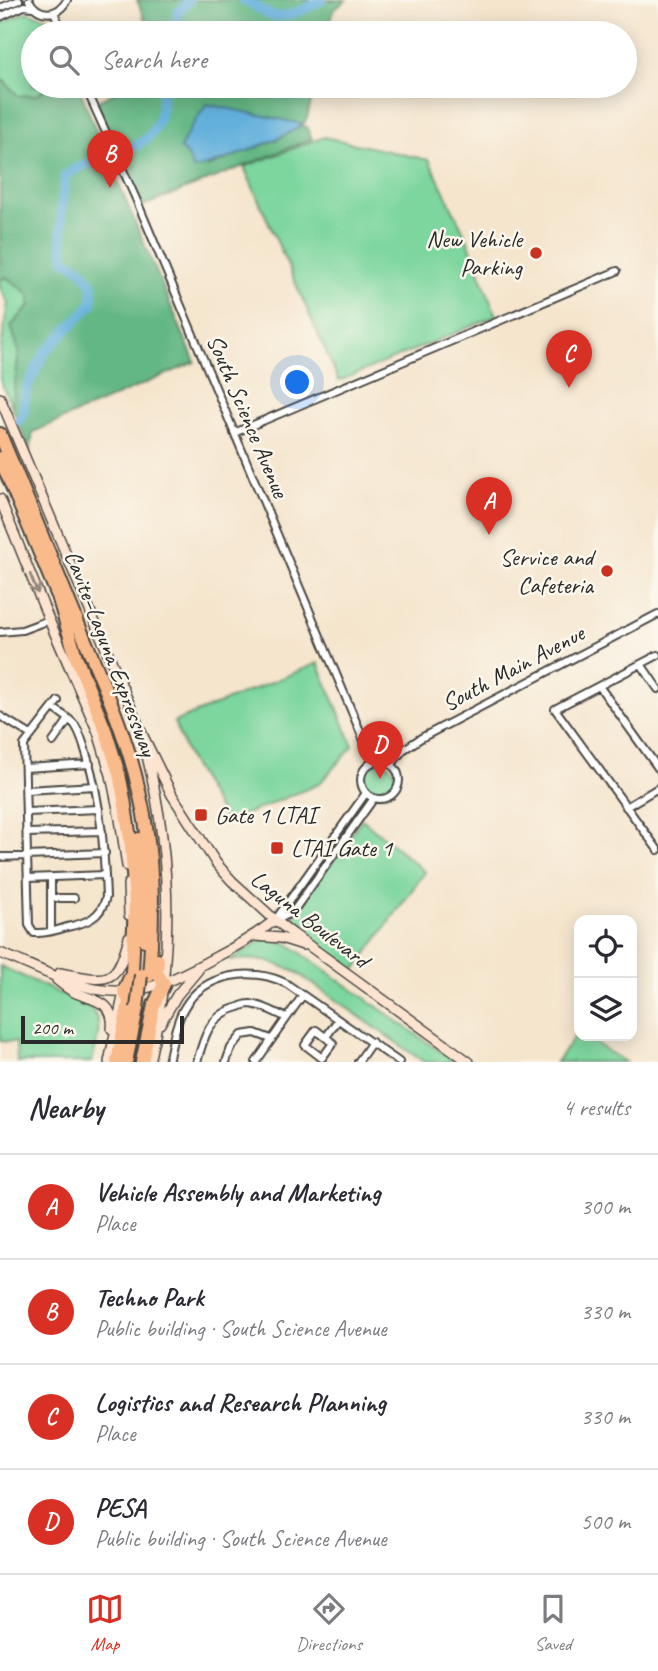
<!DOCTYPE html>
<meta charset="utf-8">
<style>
body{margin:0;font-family:Caveat,sans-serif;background:#f2f2f3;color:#2b2b33}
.controls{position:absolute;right:21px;bottom:21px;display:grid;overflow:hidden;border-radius:14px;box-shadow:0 4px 18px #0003}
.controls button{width:63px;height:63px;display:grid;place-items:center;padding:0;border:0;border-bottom:2px solid #e1e1e2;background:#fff;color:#2b2b33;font:35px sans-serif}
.scale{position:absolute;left:21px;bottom:18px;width:163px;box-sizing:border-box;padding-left:7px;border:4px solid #2b2b2b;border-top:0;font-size:19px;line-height:24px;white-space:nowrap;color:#2b2b2b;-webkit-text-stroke:5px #fbf7ec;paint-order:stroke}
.you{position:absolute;left:298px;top:383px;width:24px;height:24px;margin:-18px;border:5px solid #fff;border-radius:50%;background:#1a73e8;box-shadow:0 0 0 10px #1a73e833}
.badge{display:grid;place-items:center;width:46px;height:46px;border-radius:50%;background:#d93025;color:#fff;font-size:23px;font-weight:700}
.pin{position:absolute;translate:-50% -58px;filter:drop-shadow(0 2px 4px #0008)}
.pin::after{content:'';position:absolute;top:37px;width:24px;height:21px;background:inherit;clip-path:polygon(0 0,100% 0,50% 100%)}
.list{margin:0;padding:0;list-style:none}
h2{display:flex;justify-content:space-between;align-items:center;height:91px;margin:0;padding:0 28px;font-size:30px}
h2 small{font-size:23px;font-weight:400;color:#7c7c81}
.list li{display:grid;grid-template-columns:46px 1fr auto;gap:21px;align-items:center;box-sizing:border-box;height:105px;padding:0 28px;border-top:2px solid #e1e1e2}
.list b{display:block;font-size:26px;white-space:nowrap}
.list p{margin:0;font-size:23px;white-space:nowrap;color:#7c7c81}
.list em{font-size:23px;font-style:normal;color:#7c7c81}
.icon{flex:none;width:38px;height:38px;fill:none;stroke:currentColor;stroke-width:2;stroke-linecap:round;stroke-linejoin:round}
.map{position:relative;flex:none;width:658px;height:1062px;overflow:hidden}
.search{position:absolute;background:#fff;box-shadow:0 4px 18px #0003;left:21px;right:21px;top:21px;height:77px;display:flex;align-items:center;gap:18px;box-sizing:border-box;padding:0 24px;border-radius:38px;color:#7c7c81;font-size:26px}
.sheet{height:511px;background:#fff}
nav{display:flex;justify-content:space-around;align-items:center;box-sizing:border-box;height:98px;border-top:2px solid #e1e1e2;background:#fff;font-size:19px;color:#7c7c81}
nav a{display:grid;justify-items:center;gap:4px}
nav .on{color:#d93025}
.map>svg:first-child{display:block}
</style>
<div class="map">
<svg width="658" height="1062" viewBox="0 0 658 1062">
<rect width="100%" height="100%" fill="#fbf7ec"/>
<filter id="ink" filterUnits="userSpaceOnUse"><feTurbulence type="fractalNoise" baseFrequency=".0143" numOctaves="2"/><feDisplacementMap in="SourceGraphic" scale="14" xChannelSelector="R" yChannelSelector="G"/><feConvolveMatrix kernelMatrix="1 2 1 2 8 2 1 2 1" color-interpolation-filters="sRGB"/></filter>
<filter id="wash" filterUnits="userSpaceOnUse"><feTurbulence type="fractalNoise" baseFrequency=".00686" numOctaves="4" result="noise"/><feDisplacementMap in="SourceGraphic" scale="28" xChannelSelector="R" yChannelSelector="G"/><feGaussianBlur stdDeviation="1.57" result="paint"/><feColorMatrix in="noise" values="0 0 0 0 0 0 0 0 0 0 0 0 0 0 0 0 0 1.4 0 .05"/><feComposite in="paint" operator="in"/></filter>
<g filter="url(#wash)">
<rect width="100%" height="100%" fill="#f5e5cd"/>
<path fill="#7bd69d" stroke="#538064" stroke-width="2" d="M 26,12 L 49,18 L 56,33 L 33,33 L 33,86 L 47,86 L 38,95 L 18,96 L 4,81 L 0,80 L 0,24 Z
M 324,137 L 429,160 L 468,241 L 496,316 L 339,381 L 244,167 Z
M 6,277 L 29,294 L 30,306 L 11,326 L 19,351 L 12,407 L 0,380 L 0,354 L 8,303 L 0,288 L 0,280 Z
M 318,663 L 353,746 L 319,784 L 226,822 L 189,759 L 174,722 Z
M364 779a16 16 0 1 1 32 0a16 16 0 1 1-32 0Z
M 362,819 L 425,872 L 354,971 L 295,928 L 294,915 Z
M 268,939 L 287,943 L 455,1062 L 424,1062 L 296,972 L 271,962 L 258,960 L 242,959 L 229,961 L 260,941 Z
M 0,966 L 90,1007 C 105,1023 96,1043 92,1062 L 17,1062 L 16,1042 L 0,1041 Z
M 578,1032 L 579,1036 L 584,1036 L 625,1062 L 556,1062 Z"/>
<path fill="#64b784" stroke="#487158" stroke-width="2" d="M 137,0 L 346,0 L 333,11 L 328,33 L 150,33 Z
M 0,80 L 4,81 L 18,96 L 38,95 L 47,86 L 78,86 L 104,150 L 195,362 L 33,432 L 30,450 L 12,407 L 19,351 L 11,326 L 30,306 L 29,294 L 6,277 L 0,280 Z
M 122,86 L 315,86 L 307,118 L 303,124 L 276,119 L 207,167 L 278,139 L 300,126 L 307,127 L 312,139 L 143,206 L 96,102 L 118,91 Z"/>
<path fill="#63b0dc" stroke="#476e84" stroke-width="2" d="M 207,104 L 303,124 C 286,137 266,143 247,151 C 229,158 212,166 193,169 L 188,157 L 180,148 L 191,127 Z"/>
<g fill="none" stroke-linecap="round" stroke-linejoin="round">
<path stroke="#63b0dc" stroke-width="10" d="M 242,0 C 254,2 263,14 273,16 C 288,19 309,7 322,0
M 176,33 L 177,14 L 189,0
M 0,442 L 23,415 L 26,389 L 45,352 L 92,304 L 93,286 L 82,270 L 65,260 C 59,230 61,206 65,176 C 76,167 87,164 100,160 C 144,145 164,138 162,86"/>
</g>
</g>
<g filter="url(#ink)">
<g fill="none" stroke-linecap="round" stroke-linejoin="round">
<defs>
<path id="minor" d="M 29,0 C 38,17 58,17 67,0
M 0,8 L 19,0
M 54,12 L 63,33
M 0,17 L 24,6 L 33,7
M 85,86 L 136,199 L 373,762
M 234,433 L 617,271
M 0,632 L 22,630 L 49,620
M 658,655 L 555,709 L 658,850
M 641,664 L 658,689
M 599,686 L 658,768
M 53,708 C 61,713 69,718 75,725 C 81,734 84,745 87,756 C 101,802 104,849 106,897 C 101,918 86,923 67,927 C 58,930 48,933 38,933 L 34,933 L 29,925 L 24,745 L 58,701
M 0,716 L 31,735
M 53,742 L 69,719
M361 780a19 19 0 1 1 38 0a19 19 0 1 1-38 0Z
M 392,764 L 403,750 L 421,738 L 658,614
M 25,768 L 90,764
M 26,790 L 95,786
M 626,807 L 658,788
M 27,812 L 99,809
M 27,833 L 102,831
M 0,857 L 105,853
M 51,877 L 51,931
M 28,878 L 105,875
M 51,898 L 74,898
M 276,919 L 366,793
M 275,920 L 292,913 L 374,798
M 316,1030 L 333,1043 L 322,1058 L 305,1045 Z
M 326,1037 L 338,1020
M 168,1062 C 172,1045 175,1024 184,1008 C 204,973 253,966 287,984 L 399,1062
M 197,1062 C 204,1036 210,1014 239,1007 C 241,1006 247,1004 250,1004 C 263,1005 276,1013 287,1018
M 226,1062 L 231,1048 L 242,1035 L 255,1033 L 271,1039
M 256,1062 L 303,995
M 358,1062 L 372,1042"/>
<path id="secondary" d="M 0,398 L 143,736 L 172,795 L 216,863 L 232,881 L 275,920 L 293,934 L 469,1062
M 0,499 L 49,620 L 98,732 L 111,775 L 120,819 L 127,866
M 147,756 C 172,857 174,960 149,1062
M 128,884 L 129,915
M 255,936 L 281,938 L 303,945
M 0,953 C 31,965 62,982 95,989 C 142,998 176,979 216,957 C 237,946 256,935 275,920
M 60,973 C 107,981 116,988 129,937
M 57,980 C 63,985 69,990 76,993 C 96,1001 115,1002 112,1029
M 160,1024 L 177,995 L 198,970
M 109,1062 L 124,992"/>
<path id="motorway" d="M 0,434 C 26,496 51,558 77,621 C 100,677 126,732 139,791 C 154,853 154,913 149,976
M 0,458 L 57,594
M 58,596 L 76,657 L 106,732 L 119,774 L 124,799 L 131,846 L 135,902 L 132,973 L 124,991 L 129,1001 L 117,1062
M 139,839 L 144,883 L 144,940
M 126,1062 L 137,1008
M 142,1062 L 154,1005 L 164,984 L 157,972 L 158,960"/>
</defs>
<use href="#minor" stroke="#494743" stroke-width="10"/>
<use href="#secondary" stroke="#494743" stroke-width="12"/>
<use href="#motorway" stroke="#494743" stroke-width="16"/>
<use href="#minor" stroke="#fff" stroke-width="6"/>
<use href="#secondary" stroke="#fde4d1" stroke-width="9"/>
<use href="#motorway" stroke="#fabb8c" stroke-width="12"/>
<defs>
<path id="motorway-bridge" d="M 137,1008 L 141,975"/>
</defs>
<use href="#motorway-bridge" stroke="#494743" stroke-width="16" stroke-linecap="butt"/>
<use href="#motorway-bridge" stroke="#fabb8c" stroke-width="12"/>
</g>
<defs><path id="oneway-shaft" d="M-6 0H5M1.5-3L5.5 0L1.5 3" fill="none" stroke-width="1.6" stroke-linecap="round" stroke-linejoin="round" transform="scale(1.75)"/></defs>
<use stroke="#94887e" href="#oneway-shaft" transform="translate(34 584) rotate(68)"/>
</g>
<g fill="#c8321e" stroke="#fbf7ec" stroke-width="2.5">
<circle cx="536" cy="253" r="7"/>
<circle cx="607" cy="571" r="7"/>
<rect x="194" y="808" width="14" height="14" rx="3.5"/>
<rect x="270" y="841" width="14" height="14" rx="3.5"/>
</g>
<g text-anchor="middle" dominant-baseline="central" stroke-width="5" stroke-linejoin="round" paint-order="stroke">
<g font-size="24" fill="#2b2b2b" stroke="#fbf7ec" text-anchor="end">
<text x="522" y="239">New Vehicle<tspan x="522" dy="28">Parking</tspan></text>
<text x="593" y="557">Service and<tspan x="593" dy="28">Cafeteria</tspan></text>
<text x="215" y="815" text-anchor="start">Gate 1 LTAI</text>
<text x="291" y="848" text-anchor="start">LTAI Gate 1</text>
</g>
<g font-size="24" fill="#2b2b2b" stroke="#fbf7ec">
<text transform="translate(248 416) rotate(67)">South Science Avenue</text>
<text transform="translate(111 653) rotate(69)">Cavite–Laguna Expressway</text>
<text transform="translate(513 668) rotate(-28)">South Main Avenue</text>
<text transform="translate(310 919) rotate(38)">Laguna Boulevard</text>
</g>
</g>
</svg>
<div class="controls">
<button><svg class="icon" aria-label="locate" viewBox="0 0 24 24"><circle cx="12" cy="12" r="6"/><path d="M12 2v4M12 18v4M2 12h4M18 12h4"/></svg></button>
<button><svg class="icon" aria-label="layers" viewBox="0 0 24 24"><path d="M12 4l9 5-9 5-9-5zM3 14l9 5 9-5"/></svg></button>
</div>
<div class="scale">200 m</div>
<div class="you"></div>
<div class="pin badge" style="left:489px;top:535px">A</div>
<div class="pin badge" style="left:110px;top:188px">B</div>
<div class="pin badge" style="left:569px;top:388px">C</div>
<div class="pin badge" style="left:380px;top:779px">D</div>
<div class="search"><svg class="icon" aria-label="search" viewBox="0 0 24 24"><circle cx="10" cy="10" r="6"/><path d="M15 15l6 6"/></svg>Search here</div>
</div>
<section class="sheet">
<h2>Nearby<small>4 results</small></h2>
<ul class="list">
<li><span class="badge">A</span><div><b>Vehicle Assembly and Marketing</b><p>Place</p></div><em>300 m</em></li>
<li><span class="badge">B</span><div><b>Techno Park</b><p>Public building · South Science Avenue</p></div><em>330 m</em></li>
<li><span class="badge">C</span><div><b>Logistics and Research Planning</b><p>Place</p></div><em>330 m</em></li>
<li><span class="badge">D</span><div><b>PESA</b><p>Public building · South Science Avenue</p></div><em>500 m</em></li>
</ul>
</section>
<nav>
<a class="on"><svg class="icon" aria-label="map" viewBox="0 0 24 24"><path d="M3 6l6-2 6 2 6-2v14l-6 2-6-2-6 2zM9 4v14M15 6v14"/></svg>Map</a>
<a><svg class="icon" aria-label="directions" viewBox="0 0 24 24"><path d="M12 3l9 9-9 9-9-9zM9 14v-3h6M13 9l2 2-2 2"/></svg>Directions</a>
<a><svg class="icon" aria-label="saved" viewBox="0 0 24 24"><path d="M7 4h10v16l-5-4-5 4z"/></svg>Saved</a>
</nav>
